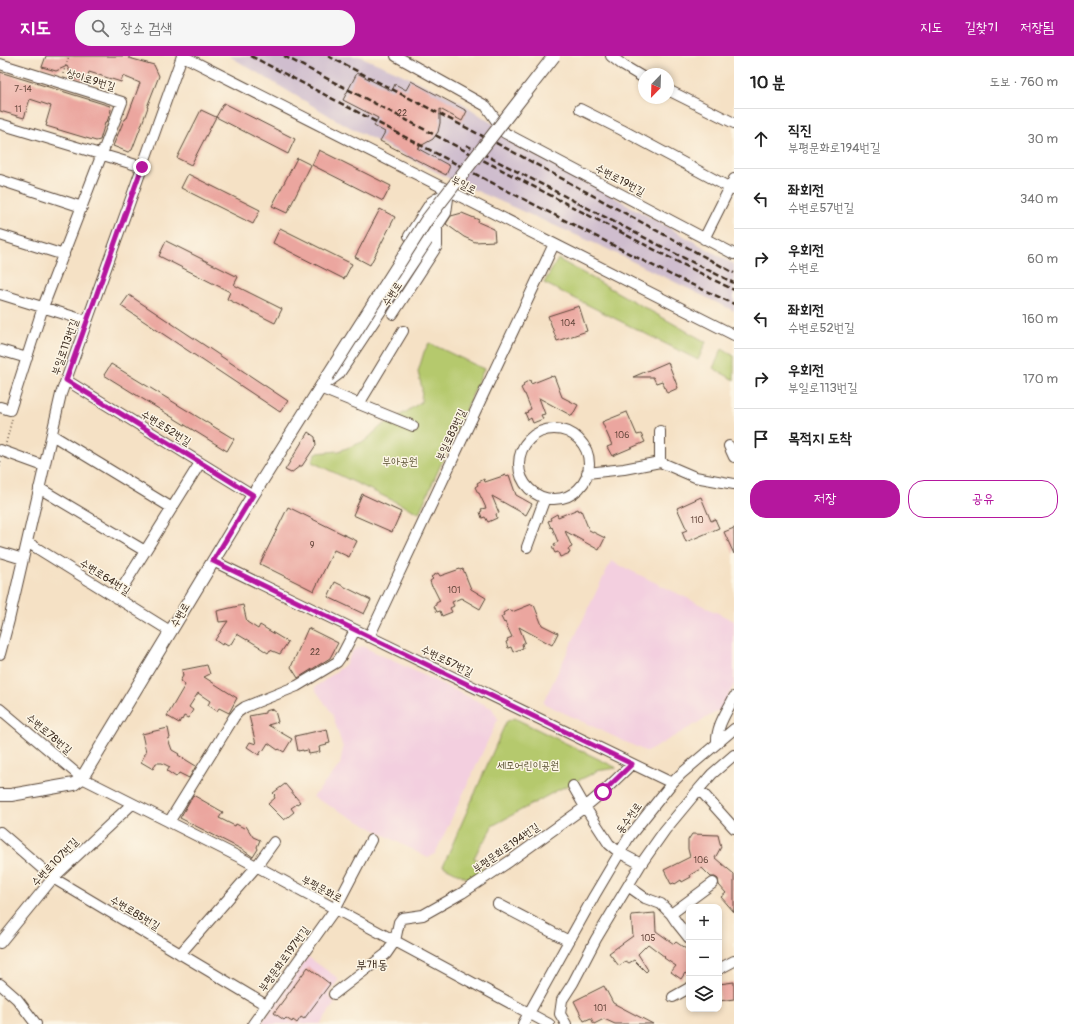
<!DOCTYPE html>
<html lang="ko">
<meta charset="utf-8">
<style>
body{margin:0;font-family:Pangolin,"Poor Story",sans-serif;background:#f6f6f6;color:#222}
.controls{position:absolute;right:12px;bottom:12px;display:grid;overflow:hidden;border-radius:8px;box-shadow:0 2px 6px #0003}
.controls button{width:36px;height:36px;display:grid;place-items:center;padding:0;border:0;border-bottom:1px solid #e0e0e0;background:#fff;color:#222;font:20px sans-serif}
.compass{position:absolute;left:638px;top:12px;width:36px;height:36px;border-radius:50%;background:#fff;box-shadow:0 2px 6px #0003;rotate:203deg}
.stop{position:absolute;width:12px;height:12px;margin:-9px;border:3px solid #b5179e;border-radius:50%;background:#fff}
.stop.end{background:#b5179e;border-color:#fff;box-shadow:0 1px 4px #0008}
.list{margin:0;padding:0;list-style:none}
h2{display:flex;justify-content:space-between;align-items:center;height:52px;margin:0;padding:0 16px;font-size:17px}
h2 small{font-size:13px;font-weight:400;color:#767676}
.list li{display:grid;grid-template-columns:26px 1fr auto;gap:12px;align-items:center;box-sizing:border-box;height:60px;padding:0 16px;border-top:1px solid #e0e0e0}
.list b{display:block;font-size:15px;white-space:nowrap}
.list p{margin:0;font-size:13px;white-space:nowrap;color:#767676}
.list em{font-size:13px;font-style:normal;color:#767676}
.actions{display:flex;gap:8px;padding:12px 16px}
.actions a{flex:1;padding:9px 0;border:1px solid #b5179e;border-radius:16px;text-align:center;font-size:14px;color:#b5179e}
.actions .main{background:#b5179e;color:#fff}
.icon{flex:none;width:22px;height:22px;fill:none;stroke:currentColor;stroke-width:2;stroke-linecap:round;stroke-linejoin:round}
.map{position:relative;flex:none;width:734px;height:968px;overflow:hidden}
header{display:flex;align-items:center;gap:24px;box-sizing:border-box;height:56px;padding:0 20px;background:#b5179e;color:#fff}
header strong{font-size:19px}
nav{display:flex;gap:22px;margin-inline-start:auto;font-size:14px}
.search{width:280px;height:36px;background:#f6f6f6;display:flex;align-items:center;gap:10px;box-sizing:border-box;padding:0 14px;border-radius:16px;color:#767676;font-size:15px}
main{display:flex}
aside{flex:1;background:#fff}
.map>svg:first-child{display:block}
</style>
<header>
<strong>지도</strong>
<div class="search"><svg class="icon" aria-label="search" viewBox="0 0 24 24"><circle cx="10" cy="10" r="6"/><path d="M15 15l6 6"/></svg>장소 검색</div>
<nav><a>지도</a><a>길찾기</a><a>저장됨</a></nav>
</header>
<main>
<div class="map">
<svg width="734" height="968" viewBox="0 0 734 968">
<rect width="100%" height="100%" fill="#fcf5e5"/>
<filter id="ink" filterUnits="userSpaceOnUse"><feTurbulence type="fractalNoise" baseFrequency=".025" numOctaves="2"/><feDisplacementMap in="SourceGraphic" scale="8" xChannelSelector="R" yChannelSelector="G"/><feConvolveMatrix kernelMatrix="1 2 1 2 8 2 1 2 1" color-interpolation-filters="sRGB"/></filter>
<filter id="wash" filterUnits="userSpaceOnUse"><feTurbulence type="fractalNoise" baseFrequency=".012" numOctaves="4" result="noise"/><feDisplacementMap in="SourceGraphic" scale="16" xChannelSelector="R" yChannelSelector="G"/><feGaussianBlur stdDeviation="0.9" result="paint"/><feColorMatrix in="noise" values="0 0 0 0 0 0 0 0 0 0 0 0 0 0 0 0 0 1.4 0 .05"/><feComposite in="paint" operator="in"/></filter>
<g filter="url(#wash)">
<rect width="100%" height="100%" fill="#f5e1c5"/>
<path fill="#f3cfdf" d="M 611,505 L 734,565 L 734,628 L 723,652 L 647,696 L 543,647 Z
M 362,590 L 492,652 L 498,663 L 435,798 L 428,802 L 313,741 L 340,709 L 343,692 L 332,657 L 314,632 L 345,609 L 353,594 Z
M 308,901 L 339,923 L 328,939 L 335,947 L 320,968 L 261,968 Z"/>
<path fill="#cfbdce" d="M 229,0 L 359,0 L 390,13 L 459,45 L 542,101 L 734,208 L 734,255 L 603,191 L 450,123 L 340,66 Z"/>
<path fill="#b5c96d" stroke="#787a46" d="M 558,203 L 706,286 L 698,304 L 544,227 Z
M 429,287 L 484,313 L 419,457 L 312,406 L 316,397 L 339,395 L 365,385 L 380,371 L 406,356 L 421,346 L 422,332 L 418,316 L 424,296 Z
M 722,293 L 734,300 L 734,324 L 713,312 Z
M 514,662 L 617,712 L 596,715 L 594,717 L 556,735 L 492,770 L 486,783 L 480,790 L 474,802 L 481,806 L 482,814 L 488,816 L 473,825 L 443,810 L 506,666 Z"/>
<g id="blocks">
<path fill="#eba69f" d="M 46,0 L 129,0 L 129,2 L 154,9 L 159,20 L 147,51 L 148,51 L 143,65 L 132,94 L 128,96 L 113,90 L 124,64 L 125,64 L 126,62 L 127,62 L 140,27 L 123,20 L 121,26 L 89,16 L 86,25 L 73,22 L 67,10 L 56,15 L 42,11 Z
M 0,16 L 110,50 L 111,54 L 107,66 L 106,65 L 105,67 L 100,84 L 96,85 L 46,70 L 47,67 L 46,67 L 51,50 L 30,43 L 24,62 L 0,55 Z
M 357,17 L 392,35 L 395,28 L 406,34 L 411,25 L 467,55 L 462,65 L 440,53 L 440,67 L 438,76 L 433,83 L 417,92 L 450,110 L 446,119 L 380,85 L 385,76 L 374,70 L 378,62 L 343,44 Z
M 224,47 L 295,83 L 288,98 L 216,61 Z
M 201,54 L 216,61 L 191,109 L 177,102 Z
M 319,94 L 391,130 L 383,145 L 312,109 Z
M 297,102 L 311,109 L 287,157 L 272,150 Z
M 188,118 L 260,154 L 253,168 L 181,132 Z
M 380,153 L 395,161 L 370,209 L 355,201 Z
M 462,157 L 479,164 L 478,166 L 494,173 L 495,185 L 475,186 L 464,181 L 446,168 L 451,160 Z
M 280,172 L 352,208 L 344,223 L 273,187 Z
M 166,185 L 238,221 L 234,229 L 282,253 L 275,267 L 227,243 L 230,236 L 159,200 Z
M 129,239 L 288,345 L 280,356 L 121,250 Z
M 579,250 L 587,275 L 557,285 L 548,260 Z
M 668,306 L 678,332 L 667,337 L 662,325 L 656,327 L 653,321 L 633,321 Z
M 111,308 L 234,383 L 227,395 L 104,319 Z
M 551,320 L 552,321 L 554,320 L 562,341 L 578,349 L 572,360 L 539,342 L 545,358 L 541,359 L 543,363 L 533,367 L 531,362 L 528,364 L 525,357 L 528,356 L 527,355 L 531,353 L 525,338 L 524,338 L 521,332 L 524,330 L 523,328 L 530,324 L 531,328 Z
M 627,356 L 637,379 L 641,378 L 645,386 L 612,400 L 607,391 L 612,389 L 602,366 Z
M 308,376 L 315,381 L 316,389 L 302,410 L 300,410 L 291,417 L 285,414 Z
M 506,419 L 506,420 L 509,419 L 516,439 L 532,448 L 526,459 L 492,440 L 499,457 L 496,458 L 497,462 L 488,466 L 485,461 L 482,462 L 480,456 L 482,455 L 481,453 L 486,452 L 479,437 L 478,437 L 475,431 L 478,429 L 477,427 L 484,423 L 485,426 Z
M 362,438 L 401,456 L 392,476 L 353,459 Z
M 701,441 L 711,465 L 715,463 L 719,472 L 686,486 L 682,476 L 687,474 L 677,452 Z
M 288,451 L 357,485 L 349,501 L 334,494 L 314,535 L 260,508 Z
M 578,453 L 579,455 L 581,454 L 589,474 L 605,482 L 599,494 L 565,475 L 572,491 L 568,493 L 570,497 L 560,501 L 558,496 L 555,497 L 552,491 L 555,490 L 554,488 L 558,486 L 552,471 L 551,472 L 548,465 L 551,464 L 550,462 L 557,458 L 558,461 Z
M 734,472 L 734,498 L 724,476 Z
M 460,513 L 460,514 L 463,513 L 471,533 L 486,542 L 480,553 L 461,542 L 452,546 L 454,550 L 450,552 L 452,556 L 442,560 L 440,555 L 437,556 L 434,550 L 436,549 L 436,547 L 440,545 L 433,531 L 432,531 L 430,525 L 433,523 L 431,521 L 438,517 L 440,520 Z
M 335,526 L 371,544 L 364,558 L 328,541 Z
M 532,548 L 532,550 L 534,549 L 542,569 L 558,577 L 552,589 L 519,571 L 525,586 L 522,588 L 523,592 L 513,596 L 511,591 L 508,592 L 506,586 L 508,585 L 507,583 L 512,581 L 505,566 L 504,567 L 501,561 L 504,559 L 503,557 L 510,553 L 512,556 Z
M 243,549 L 247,566 L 258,573 L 260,569 L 288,586 L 280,598 L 270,594 L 268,597 L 259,591 L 260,591 L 247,583 L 247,584 L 237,578 L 231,588 L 229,588 L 228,590 L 223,587 L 222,589 L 215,584 L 228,565 L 219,566 L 217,555 Z
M 308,572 L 338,587 L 330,602 L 298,622 L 291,611 Z
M 207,609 L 210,618 L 204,621 L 237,642 L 229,657 L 219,652 L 217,655 L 208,649 L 210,645 L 198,637 L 189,651 L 193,654 L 188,662 L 184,660 L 182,664 L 181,663 L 179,667 L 167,660 L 185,629 L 180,625 L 183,620 L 182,614 Z
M 273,653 L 273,655 L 275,655 L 278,666 L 268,669 L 292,683 L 284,696 L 279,693 L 278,694 L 268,687 L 263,695 L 262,694 L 259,699 L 247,691 L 250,686 L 256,688 L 249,660 L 265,657 L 265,655 Z
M 168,672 L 170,682 L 168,683 L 172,694 L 179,698 L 178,699 L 196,710 L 189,722 L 179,717 L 176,721 L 167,715 L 170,711 L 162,707 L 156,707 L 153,713 L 141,706 L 146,696 L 142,678 Z
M 327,673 L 330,687 L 326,688 L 327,689 L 319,691 L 320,696 L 309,698 L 308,694 L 303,695 L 303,694 L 298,695 L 295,680 Z
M 285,728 L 300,746 L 291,752 L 294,756 L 284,764 L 268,748 L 275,742 L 274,740 L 275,739 L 273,737 Z
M 193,739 L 223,756 L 219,762 L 235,770 L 236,768 L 244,772 L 246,770 L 253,781 L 260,784 L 257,791 L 258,793 L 253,801 L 243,794 L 180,762 Z
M 692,778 L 718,779 L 721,791 L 715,802 L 734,818 L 734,856 L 721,841 L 726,837 L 719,829 L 718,823 L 715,821 L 711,821 L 702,812 L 690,819 L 691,821 L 682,826 L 681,824 L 675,828 L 674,827 L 671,828 L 664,814 L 690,801 L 688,793 L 688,784 Z
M 655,857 L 656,875 L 674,888 L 676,886 L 689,895 L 689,920 L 685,917 L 681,923 L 671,916 L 676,910 L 664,902 L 665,901 L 648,888 L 638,898 L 648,914 L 646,916 L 634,904 L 629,907 L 626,905 L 619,910 L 609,897 L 633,880 L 631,859 Z
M 308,911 L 330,928 L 304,963 L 301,961 L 297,967 L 293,964 L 292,966 L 286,962 L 284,964 L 274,957 Z
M 734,926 L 734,943 L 719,945 L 719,928 Z
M 604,930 L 613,947 L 653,968 L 615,968 L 604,963 L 594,968 L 591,962 L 584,965 L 574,945 Z"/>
</g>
</g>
<g filter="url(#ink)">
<use href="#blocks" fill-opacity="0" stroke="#574537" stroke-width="1"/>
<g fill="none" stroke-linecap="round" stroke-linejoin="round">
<defs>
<path id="minor" d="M 183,0 L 734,279
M 396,0 L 486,50 L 505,77 L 734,198
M 611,0 L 624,10 L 644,22
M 0,8 L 122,46 L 43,251 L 10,354 L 0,351
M 668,34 L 734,67
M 580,53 L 622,74 L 734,134
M 0,68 L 143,111
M 0,124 L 82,151
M 0,179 L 64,199
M 409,180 L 431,146 L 447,136
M 704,183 L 734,123
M 0,238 L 87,265
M 393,258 L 437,190 L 437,171
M 0,294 L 27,302
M 66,324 L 253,439
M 323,330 L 339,318 L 446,157 L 449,135
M 320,332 L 413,370
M 359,348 L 403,275
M519 408a35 35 0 1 1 70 0a35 35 0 1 1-70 0Z
M 660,375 L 660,406
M 52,379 L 172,452
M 729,390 L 734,401
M 0,394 L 44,410
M 587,417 L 624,413 L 660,406 L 695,421 L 734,428
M 39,432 L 145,495
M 27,486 L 170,575
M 527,491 L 545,442
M 0,496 L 23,503
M 213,505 L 672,727
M 116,542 L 200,407
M 369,581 L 554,188
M 0,598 L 9,564 L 61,338 L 182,0
M 0,653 L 82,722 L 243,803 L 549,968
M 717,687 C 716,670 727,656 734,641
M 699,733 L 734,772
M 169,766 L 234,661 L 238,656 L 245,651 L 297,630 L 337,606 L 342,599 L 355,574
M 0,776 L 53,822 L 266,949
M 641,808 L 665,774 L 699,733 L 712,718 L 734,699
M 628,830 L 645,842 L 661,848 L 671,858
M 498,848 L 569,885
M 689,882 L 677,867 L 671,858 L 713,827
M 0,887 L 53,822 L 132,748
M 180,898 L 256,811 L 274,786
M 719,913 L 734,905
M 0,928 L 17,943 L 36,968
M 334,938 L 386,898 L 395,885 L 399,866 L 402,862 L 423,859 L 462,837 L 510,805 L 585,751 L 603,736 L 632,708
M 673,941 L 689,932
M 253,968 L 335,853 L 371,784
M 523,968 L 594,840 L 629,781 L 672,727 L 681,718 L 734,673
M 566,968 L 560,958 L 562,944 L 573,927 L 596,883 L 641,808 L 620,797 L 609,788 L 585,751 L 573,730"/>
<path id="major" d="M 0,739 L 11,739 L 74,728 L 82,722 L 253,439 L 327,321"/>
</defs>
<use href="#minor" stroke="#574537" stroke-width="12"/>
<use href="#major" stroke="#574537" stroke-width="14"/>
<path stroke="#574537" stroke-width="1.5" stroke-dasharray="1 3" stroke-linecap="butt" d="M 63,18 L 69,0
M 6,387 L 12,363
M 0,410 L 1,404"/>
<use href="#minor" stroke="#fff" stroke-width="10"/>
<use href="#major" stroke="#fff" stroke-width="12"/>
<path stroke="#3b2a1e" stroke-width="2.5" stroke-dasharray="6 3" stroke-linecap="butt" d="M 251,0 L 502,132 L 671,219 L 734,248
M 284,0 L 676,205 L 734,234
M 328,0 L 519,99 L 734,217
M 466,89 L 680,200 L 734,227"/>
<defs>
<path id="major-bridge" d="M 327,321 L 426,165 L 554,0"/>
</defs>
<use href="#major-bridge" stroke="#574537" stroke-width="14" stroke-linecap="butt"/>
<use href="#major-bridge" stroke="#fff" stroke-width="12"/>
</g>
</g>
<g fill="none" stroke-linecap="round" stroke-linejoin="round" filter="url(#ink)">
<path stroke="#b5179e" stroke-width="5" d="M 142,111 L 66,324 L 253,439 L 213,505 L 632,708 L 603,736"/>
</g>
<g text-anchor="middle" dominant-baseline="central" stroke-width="3" stroke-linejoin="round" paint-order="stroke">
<g font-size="9" fill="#67493e">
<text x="23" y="33">7-14</text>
<text x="18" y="53">11</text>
<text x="402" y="57">22</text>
<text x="568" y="267">104</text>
<text x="622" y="379">106</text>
<text x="697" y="464">110</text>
<text x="312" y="489">9</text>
<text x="454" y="534">101</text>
<text x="315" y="596">22</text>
<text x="701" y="804">106</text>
<text x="648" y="882">105</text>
<text x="600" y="952">101</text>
</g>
<g font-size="11" fill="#3b2a1e" stroke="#fcf5e5">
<text transform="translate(91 24) rotate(17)">상이로9번길</text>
<text transform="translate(620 124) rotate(28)">수변로19번길</text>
<text transform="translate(464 129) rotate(27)">부일로</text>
<text transform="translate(392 238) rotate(-56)">수변로</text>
<text transform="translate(65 291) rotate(-70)">부일로113번길</text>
<text transform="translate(166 372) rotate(32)">수변로52번길</text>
<text transform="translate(451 379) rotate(-65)">부일로83번길</text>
<text transform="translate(105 521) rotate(32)">수변로64번길</text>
<text transform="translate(180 559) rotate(-59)">수변로</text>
<text transform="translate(447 605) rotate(26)">수변로57번길</text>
<text transform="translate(49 678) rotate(40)">수변로78번길</text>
<text transform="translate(629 762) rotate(-54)">동수천로</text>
<text transform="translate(506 792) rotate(-35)">부평문화로194번길</text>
<text transform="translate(55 806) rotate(-46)">수변로107번길</text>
<text transform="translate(322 833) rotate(28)">부평문화로</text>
<text transform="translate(135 857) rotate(31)">수변로85번길</text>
<text transform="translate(284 903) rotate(-54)">부평문화로197번길</text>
</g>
<g font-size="11" fill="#5a5232" stroke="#fcf5e5">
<text x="400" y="405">부아공원</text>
<text x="528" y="709">세모어린이공원</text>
</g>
<g font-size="13" fill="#3b2a1e" stroke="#fcf5e5">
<text x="372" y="909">부개동</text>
</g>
</g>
</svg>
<div class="controls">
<button>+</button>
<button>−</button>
<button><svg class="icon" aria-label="layers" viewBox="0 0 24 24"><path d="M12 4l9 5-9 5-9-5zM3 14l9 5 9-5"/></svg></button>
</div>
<svg class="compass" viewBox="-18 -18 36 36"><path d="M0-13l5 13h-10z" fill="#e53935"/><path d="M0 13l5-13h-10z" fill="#767676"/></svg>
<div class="stop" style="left:603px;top:736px"></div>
<div class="stop end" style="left:142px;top:111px"></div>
</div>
<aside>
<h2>10 분<small>도보 · 760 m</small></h2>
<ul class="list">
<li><svg class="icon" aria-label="ahead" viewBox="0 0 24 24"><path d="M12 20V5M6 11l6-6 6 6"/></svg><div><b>직진</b><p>부평문화로194번길</p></div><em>30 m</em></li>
<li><svg class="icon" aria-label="left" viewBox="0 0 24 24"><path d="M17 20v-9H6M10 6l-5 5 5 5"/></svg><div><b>좌회전</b><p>수변로57번길</p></div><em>340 m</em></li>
<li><svg class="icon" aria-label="right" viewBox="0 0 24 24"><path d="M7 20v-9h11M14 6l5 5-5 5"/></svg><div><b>우회전</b><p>수변로</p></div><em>60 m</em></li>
<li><svg class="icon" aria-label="left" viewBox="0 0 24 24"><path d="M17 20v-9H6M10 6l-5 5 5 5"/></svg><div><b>좌회전</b><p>수변로52번길</p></div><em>160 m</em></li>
<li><svg class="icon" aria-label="right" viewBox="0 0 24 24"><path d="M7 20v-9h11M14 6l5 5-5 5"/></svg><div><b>우회전</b><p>부일로113번길</p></div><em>170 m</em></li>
<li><svg class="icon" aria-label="arrive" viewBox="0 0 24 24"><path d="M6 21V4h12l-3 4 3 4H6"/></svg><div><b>목적지 도착</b></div></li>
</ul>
<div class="actions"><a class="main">저장</a><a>공유</a></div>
</aside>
</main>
